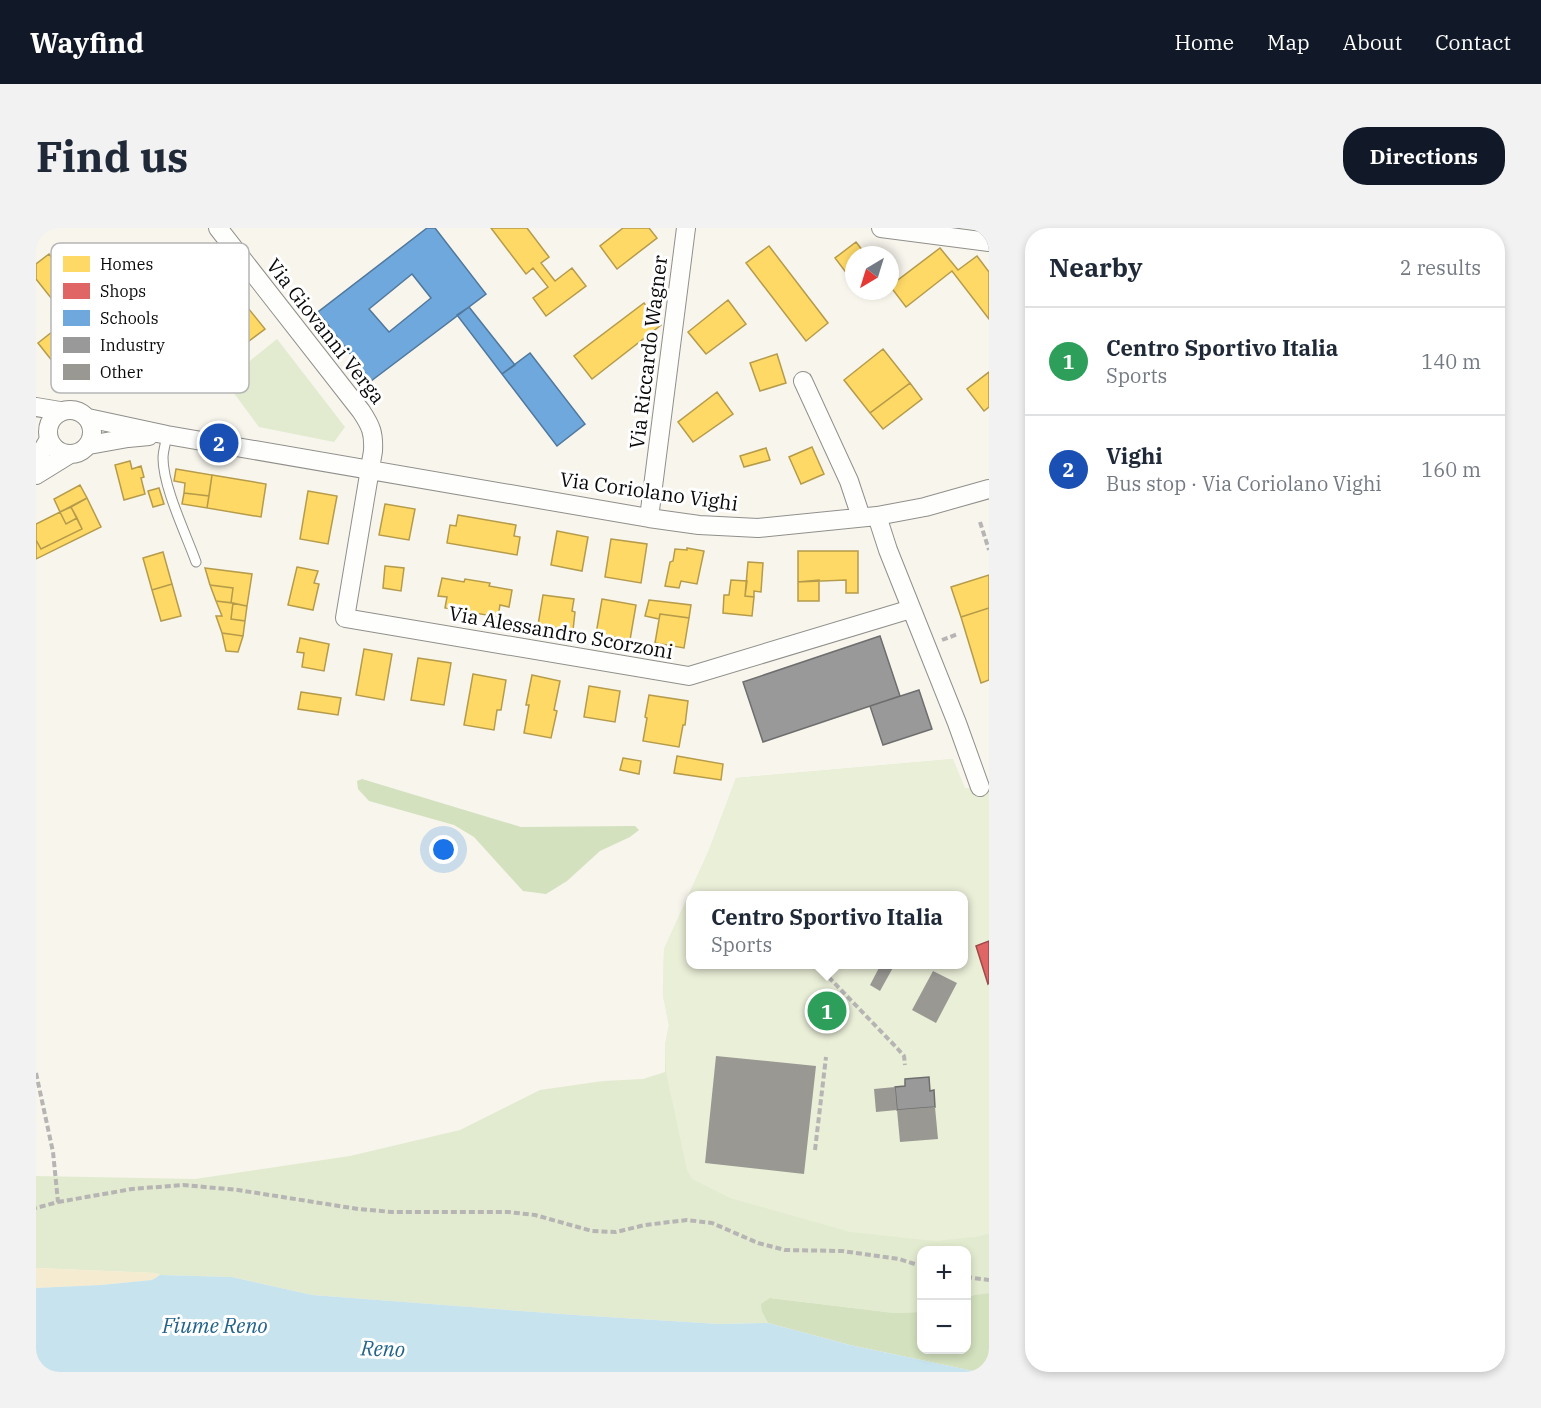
<!DOCTYPE html>
<meta charset="utf-8">
<style>
body{margin:0;font-family:"IBM Plex Serif",serif;background:#f2f2f3;color:#1f2937}
.controls{position:absolute;right:18px;bottom:18px;display:grid;overflow:hidden;border-radius:12px;box-shadow:0 3px 9px #0003}
.controls button{width:54px;height:54px;display:grid;place-items:center;padding:0;border:0;border-bottom:2px solid #e0e1e3;background:#fff;color:#1f2937;font:30px sans-serif}
.compass{position:absolute;left:809px;top:18px;width:54px;height:54px;border-radius:50%;background:#fff;box-shadow:0 3px 9px #0003;rotate:218deg}
.you{position:absolute;left:408px;top:622px;width:21px;height:21px;margin:-15px;border:4px solid #fff;border-radius:50%;background:#1a73e8;box-shadow:0 0 0 9px #1a73e833}
.badge{display:grid;place-items:center;width:39px;height:39px;border-radius:50%;background:#111827;color:#fff;font-size:20px;font-weight:700}
.pin{position:absolute;translate:-50% -50%;border:3px solid #fff;box-shadow:0 2px 6px #0006}
.popup{position:absolute;left:650px;top:663px;width:282px;height:78px;box-sizing:border-box;display:grid;place-content:center;border-radius:12px;background:#fff;filter:drop-shadow(0 2px 4px #0005);font-size:20px;white-space:nowrap;color:#747a83}
.popup b{font-size:22px;color:#1f2937}
.popup::after{content:'';position:absolute;left:50%;top:100%;margin-left:-12px;border:12px solid transparent;border-top-color:#fff}
.list{margin:0;padding:0;list-style:none}
h2{display:flex;justify-content:space-between;align-items:center;height:78px;margin:0;padding:0 24px;font-size:26px}
h2 small{font-size:20px;font-weight:400;color:#747a83}
.list li{display:grid;grid-template-columns:39px 1fr auto;gap:18px;align-items:center;box-sizing:border-box;height:108px;padding:0 24px;border-top:2px solid #e0e1e3}
.list b{display:block;font-size:22px;white-space:nowrap}
.list p{margin:0;font-size:20px;white-space:nowrap;color:#747a83}
.list em{font-size:20px;font-style:normal;color:#747a83}
.map{position:relative;flex:none;width:953px;height:1144px;overflow:hidden;border-radius:24px}
header{display:flex;align-items:center;gap:36px;box-sizing:border-box;height:84px;padding:0 30px;background:#111827;color:#fff}
header strong{font-size:28px}
nav{display:flex;gap:33px;margin-inline-start:auto;font-size:21px}
.intro{display:flex;align-items:center;justify-content:space-between;box-sizing:border-box;height:144px;padding:0 36px}
h1{margin:0;font-size:42px}
.button{padding:15px 27px;border-radius:24px;background:#111827;color:#fff;font-size:21px;font-weight:700}
main{display:flex;gap:36px;padding:0 36px}
aside{flex:1;background:#fff;border-radius:24px;box-shadow:0 3px 9px #0003}
.map>svg:first-child{display:block}
</style>
<header>
<strong>Wayfind</strong>
<nav><a>Home</a><a>Map</a><a>About</a><a>Contact</a></nav>
</header>
<div class="intro"><h1>Find us</h1><a class="button">Directions</a></div>
<main>
<div class="map">
<svg width="953" height="1144" viewBox="0 0 953 1144">
<rect width="100%" height="100%" fill="#f7f5ec"/>
<path fill="#e2ebcf" d="M 241,111 L 309,199 L 298,214 L 223,199 L 189,153 Z
M 917,531 L 654,668 L 654,736 L 938,1009 L 953,1005 L 953,1065 L 938,1067 L 931,1070 L 930,1022 L 885,1022 L 885,1084 L 858,1085 L 735,1070 L 726,1084 L 732,1095 L 683,1096 L 539,1087 L 276,1067 L 196,1049 L 124,1047 L 120,1045 L 0,1040 L 0,948 L 159,951 L 314,928 L 424,902 L 504,862 L 567,853 L 607,851 L 629,844 L 629,817 L 633,797 L 627,768 L 628,721 L 673,622 L 700,550 Z"/>
<path fill="#d3e1be" d="M 326,551 L 485,599 L 599,598 L 603,602 L 594,609 L 564,623 L 531,653 L 510,666 L 487,663 L 438,609 L 418,597 L 333,573 L 322,561 L 321,553 Z
M 953,1065 L 953,1144 L 942,1144 L 814,1117 L 732,1095 L 726,1084 L 725,1076 L 734,1070 L 858,1085 L 885,1084 L 885,1122 L 930,1122 L 931,1070 L 938,1067 Z"/>
<path fill="#f5ebd0" d="M 0,1040 L 120,1045 L 124,1047 L 116,1052 L 65,1057 L 0,1060 Z"/>
<path fill="#eaefd8" fill-rule="evenodd" d="M 917,531 L 929,560 L 953,559 L 953,1005 L 938,1009 L 899,1013 L 814,1004 L 694,970 L 656,951 L 651,942 L 630,844 L 629,817 L 633,797 L 627,768 L 628,721 L 673,622 L 700,550 ZM 654,668 L 928,668 L 928,736 L 654,736 Z"/>
<path fill="#c7e3ed" d="M 124,1047 L 196,1049 L 276,1067 L 539,1087 L 683,1096 L 732,1095 L 814,1117 L 942,1144 L 0,1144 L 0,1060 L 65,1057 L 116,1052 Z"/>
<path fill="#ffd966" stroke="#b59b4a" stroke-width="1.5" d="M 455,0 L 491,0 L 513,29 L 505,35 L 519,53 L 536,40 L 550,58 L 510,88 L 497,70 L 512,59 L 497,40 L 490,46 Z
M 587,0 L 613,0 L 621,10 L 581,41 L 564,18 Z
M 820,14 L 830,27 L 818,27 L 818,55 L 799,30 Z
M 733,18 L 792,95 L 770,113 L 710,35 Z
M 904,20 L 922,42 L 941,28 L 953,44 L 953,91 L 916,43 L 870,79 L 854,58 Z
M 13,26 L 28,45 L 21,51 L 25,56 L 32,50 L 61,87 L 41,103 L 39,101 L 33,106 L 28,100 L 35,95 L 0,51 L 0,36 Z
M 180,39 L 196,59 L 190,63 L 194,68 L 199,64 L 229,101 L 209,116 L 207,114 L 197,122 L 205,132 L 185,148 L 170,129 L 190,113 L 192,116 L 203,108 L 161,54 Z
M 127,50 L 142,67 L 124,83 L 121,79 L 108,90 L 151,141 L 132,157 L 117,140 L 124,134 L 119,128 L 113,133 L 83,97 L 103,81 L 105,83 L 116,74 L 109,65 Z
M 692,72 L 710,96 L 670,126 L 652,104 Z
M 608,75 L 625,97 L 556,151 L 538,128 Z
M 21,100 L 24,103 L 28,100 L 33,106 L 29,109 L 36,119 L 17,134 L 2,115 Z
M 847,121 L 874,155 L 834,185 L 808,152 Z
M 741,126 L 750,155 L 724,163 L 714,135 Z
M 953,144 L 953,179 L 948,183 L 931,161 Z
M 874,155 L 886,171 L 847,201 L 834,185 Z
M 681,164 L 697,186 L 657,214 L 642,194 Z
M 776,219 L 788,246 L 765,256 L 753,229 Z
M 730,220 L 734,232 L 708,239 L 704,228 Z
M 94,233 L 96,241 L 105,238 L 108,249 L 105,250 L 109,266 L 88,272 L 79,237 Z
M 140,241 L 176,247 L 173,268 L 148,265 L 149,255 L 138,253 Z
M 176,247 L 230,256 L 225,289 L 171,280 Z
M 44,257 L 51,270 L 24,284 L 18,271 Z
M 123,260 L 128,276 L 117,279 L 112,263 Z
M 272,263 L 301,268 L 292,316 L 264,311 Z
M 148,265 L 173,268 L 171,280 L 146,276 Z
M 51,270 L 65,299 L 0,331 L 0,312 L 5,321 L 46,301 L 35,279 Z
M 349,276 L 379,281 L 373,312 L 343,307 Z
M 35,279 L 41,290 L 30,296 L 24,284 Z
M 24,284 L 30,296 L 41,290 L 46,301 L 5,321 L 0,312 L 0,296 Z
M 422,287 L 480,297 L 478,308 L 484,309 L 481,327 L 411,315 L 414,297 L 420,298 Z
M 521,303 L 552,309 L 546,343 L 515,337 Z
M 575,311 L 611,316 L 605,355 L 569,349 Z
M 651,320 L 668,323 L 661,356 L 645,353 L 643,360 L 629,358 L 634,334 L 637,333 L 639,321 L 651,322 Z
M 762,323 L 822,323 L 822,365 L 810,365 L 810,352 L 762,354 Z
M 127,324 L 136,356 L 116,362 L 107,330 Z
M 712,334 L 727,335 L 725,364 L 718,363 L 718,369 L 709,368 Z
M 349,338 L 368,340 L 365,363 L 347,360 Z
M 261,339 L 282,343 L 278,355 L 283,356 L 277,382 L 252,377 Z
M 169,340 L 216,346 L 211,378 L 195,375 L 197,360 L 174,357 Z
M 953,347 L 953,380 L 925,389 L 915,359 Z
M 406,350 L 428,354 L 429,351 L 454,355 L 453,358 L 476,362 L 473,379 L 464,377 L 462,389 L 409,380 L 411,369 L 402,368 Z
M 695,352 L 711,353 L 709,368 L 718,369 L 716,388 L 687,385 L 688,367 L 693,367 Z
M 783,352 L 783,373 L 762,373 L 762,354 Z
M 136,356 L 145,388 L 125,393 L 116,362 Z
M 174,357 L 197,360 L 195,375 L 180,373 Z
M 507,367 L 538,371 L 536,383 L 539,384 L 537,402 L 502,397 Z
M 566,371 L 600,377 L 594,412 L 560,406 Z
M 613,372 L 655,377 L 653,390 L 624,386 L 623,391 L 609,388 Z
M 180,373 L 197,375 L 195,391 L 209,393 L 207,408 L 186,405 L 180,388 L 186,388 Z
M 197,375 L 211,378 L 209,393 L 195,391 Z
M 953,380 L 953,452 L 945,455 L 925,389 Z
M 624,386 L 653,390 L 648,420 L 619,415 Z
M 492,395 L 502,397 L 501,407 L 490,405 Z
M 186,405 L 207,408 L 202,424 L 190,423 Z
M 264,410 L 293,416 L 288,443 L 266,439 L 268,425 L 261,424 Z
M 328,421 L 356,426 L 348,472 L 320,467 Z
M 382,430 L 415,435 L 408,477 L 375,472 Z
M 437,446 L 470,452 L 465,482 L 461,482 L 458,502 L 428,497 Z
M 496,447 L 524,453 L 518,482 L 521,483 L 515,510 L 488,505 L 493,477 L 490,477 Z
M 553,458 L 584,463 L 579,494 L 548,489 Z
M 265,464 L 305,470 L 302,487 L 262,481 Z
M 613,467 L 652,473 L 649,497 L 647,497 L 643,519 L 607,513 L 611,490 L 609,489 Z
M 641,528 L 687,536 L 685,552 L 638,545 Z
M 587,530 L 605,533 L 603,546 L 584,542 Z"/>
<path fill="#e06666" stroke="#a04a4a" stroke-width="1.5" d="M 953,713 L 953,755 L 952,756 L 940,718 Z"/>
<path fill="#6fa8dc" stroke="#50789d" stroke-width="1.5" fill-rule="evenodd" d="M 391,0 L 399,0 L 450,66 L 335,153 L 282,84 ZM 376,46 L 395,70 L 353,104 L 333,81 Z
M 433,79 L 479,137 L 466,146 L 421,87 Z
M 494,125 L 549,196 L 521,218 L 466,146 Z"/>
<path fill="#999" stroke="#6e6e6e" stroke-width="1.5" d="M 844,408 L 864,468 L 727,514 L 707,454 Z
M 883,462 L 896,501 L 847,517 L 834,478 Z
M 893,849 L 894,863 L 898,862 L 899,879 L 861,882 L 859,859 L 869,858 L 869,851 Z"/>
<path fill="#9a9893" d="M 845,736 L 859,736 L 844,763 L 834,757 Z
M 897,743 L 921,755 L 900,795 L 876,782 Z
M 680,828 L 780,838 L 768,946 L 669,935 Z
M 859,859 L 861,882 L 840,884 L 838,861 Z
M 899,879 L 902,911 L 864,914 L 861,882 Z"/>
<g fill="none" stroke-linecap="round" stroke-linejoin="round">
<defs>
<path id="lane" d="M 131,207 C 130,214 127,223 127,230 C 127,259 150,306 160,334"/>
<path id="street" d="M 182,0 L 325,183 C 335,198 338,205 337,223 L 309,390 L 653,448 L 875,381
M 845,0 L 953,14
M 767,153 L 813,253 L 825,289
M 0,179 L 24,183
M12 204a22 22 0 1 1 44 0a22 22 0 1 1-44 0Z
M 52,190 L 131,207 L 613,290 L 663,297 L 722,300 L 841,288 L 852,322 L 921,495 L 944,559
M 53,217 L 92,210 L 113,208
M 0,230 L 6,223 L 13,211
M 0,247 L 34,226
M 841,288 L 889,279 L 953,261
M 613,290 L 650,0"/>
</defs>
<use href="#lane" stroke="#908f8b" stroke-width="11"/>
<use href="#street" stroke="#908f8b" stroke-width="20"/>
<path stroke="#b6b5b4" stroke-width="4" stroke-dasharray="6 3" stroke-linecap="butt" d="M 944,294 L 953,322
M 906,412 L 922,406
M 780,736 L 861,820 L 868,828 L 869,837
M 0,845 L 17,924 L 22,974 L 0,980
M 779,922 L 790,829
M 22,974 L 96,961 L 147,957 L 202,962 L 322,981 L 356,984 L 472,984 L 499,987 L 556,1003 L 580,1004 L 609,997 L 651,992 L 676,995 L 722,1015 L 749,1022 L 806,1023 L 863,1031 L 885,1038
M 930,1049 L 953,1052"/>
<use href="#lane" stroke="#fefefc" stroke-width="9"/>
<use href="#street" stroke="#fefefc" stroke-width="18"/>
</g>
<g text-anchor="middle" dominant-baseline="central" stroke-width="6" stroke-linejoin="round" paint-order="stroke">
<g font-size="20" fill="#090909" stroke="#fff">
<text transform="translate(290 103) rotate(52)">Via Giovanni Verga</text>
<text transform="translate(612 124) rotate(-83)">Via Riccardo Wagner</text>
<text transform="translate(613 263) rotate(8)">Via Coriolano Vighi</text>
<text transform="translate(525 404) rotate(10)">Via Alessandro Scorzoni</text>
</g>
<g font-size="21" font-style="italic" fill="#23648b" stroke="#fff">
<text x="179" y="1097">Fiume Reno</text>
<text transform="translate(347 1120) rotate(2)">Reno</text>
</g>
</g>
<rect x="15" y="15" width="198" height="150" rx="9" fill="#fff" stroke="#b5b5b5" stroke-width="1.5"/>
<rect x="27" y="28" width="27" height="16" fill="#ffd966"/>
<rect x="27" y="55" width="27" height="16" fill="#e06666"/>
<rect x="27" y="82" width="27" height="16" fill="#6fa8dc"/>
<rect x="27" y="109" width="27" height="16" fill="#999"/>
<rect x="27" y="136" width="27" height="16" fill="#9a9893"/>
<g font-size="16" fill="#090909">
<text x="64" y="42">Homes</text>
<text x="64" y="69">Shops</text>
<text x="64" y="96">Schools</text>
<text x="64" y="123">Industry</text>
<text x="64" y="150">Other</text>
</g>
</svg>
<div class="controls">
<button>+</button>
<button>−</button>
</div>
<svg class="compass" viewBox="-18 -18 36 36"><path d="M0-13l5 13h-10z" fill="#e53935"/><path d="M0 13l5-13h-10z" fill="#747a83"/></svg>
<div class="you"></div>
<div class="pin badge" style="left:791px;top:783px;background:#2e9e5b">1</div>
<div class="popup"><b>Centro Sportivo Italia</b>Sports</div>
<div class="pin badge" style="left:183px;top:215px;background:#1a4fb4">2</div>
</div>
<aside>
<h2>Nearby<small>2 results</small></h2>
<ul class="list">
<li><span class="badge" style="background:#2e9e5b">1</span><div><b>Centro Sportivo Italia</b><p>Sports</p></div><em>140 m</em></li>
<li><span class="badge" style="background:#1a4fb4">2</span><div><b>Vighi</b><p>Bus stop · Via Coriolano Vighi</p></div><em>160 m</em></li>
</ul>
</aside>
</main>
